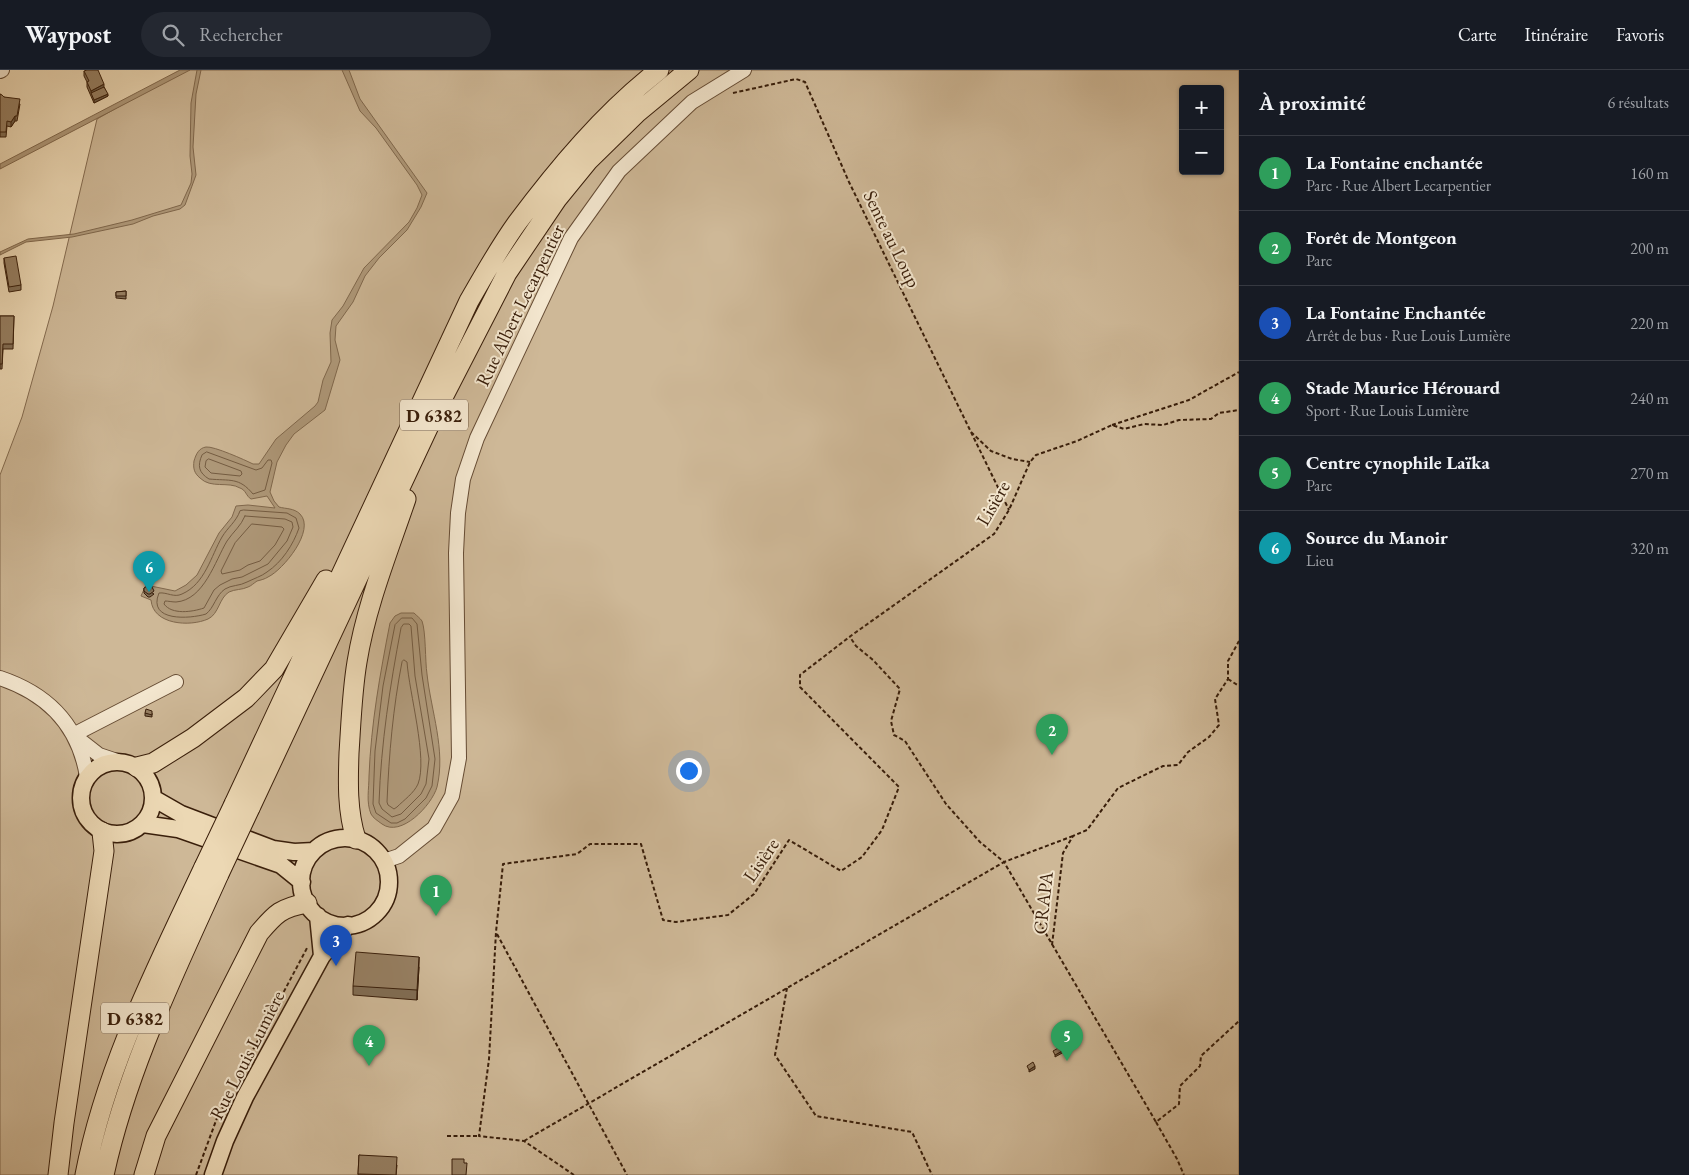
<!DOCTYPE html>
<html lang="fr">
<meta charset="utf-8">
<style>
body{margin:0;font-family:"EB Garamond",serif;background:#242831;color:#f1f3f6}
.controls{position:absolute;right:15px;top:15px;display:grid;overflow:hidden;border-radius:5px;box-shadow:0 1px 4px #0004}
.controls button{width:45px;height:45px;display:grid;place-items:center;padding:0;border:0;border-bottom:1px solid #363941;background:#171b24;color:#f1f3f6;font:25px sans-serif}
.you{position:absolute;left:688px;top:700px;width:18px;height:18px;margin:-12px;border:4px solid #fff;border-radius:50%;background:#1a73e8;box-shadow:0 0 0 8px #1a73e833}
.badge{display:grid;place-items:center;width:32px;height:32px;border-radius:50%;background:#c59692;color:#fff;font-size:16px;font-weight:700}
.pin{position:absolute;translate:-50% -41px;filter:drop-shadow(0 1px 2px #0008)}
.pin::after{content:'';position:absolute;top:26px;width:18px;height:15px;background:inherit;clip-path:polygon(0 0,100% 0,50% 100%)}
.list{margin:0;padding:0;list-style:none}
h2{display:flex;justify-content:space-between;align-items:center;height:65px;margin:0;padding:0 20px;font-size:21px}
h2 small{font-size:16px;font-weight:400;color:#9ea1a6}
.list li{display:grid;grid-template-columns:32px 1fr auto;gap:15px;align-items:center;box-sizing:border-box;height:75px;padding:0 20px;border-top:1px solid #363941}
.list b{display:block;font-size:19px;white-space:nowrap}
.list p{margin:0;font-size:16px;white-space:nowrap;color:#9ea1a6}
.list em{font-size:16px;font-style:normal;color:#9ea1a6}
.icon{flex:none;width:28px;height:28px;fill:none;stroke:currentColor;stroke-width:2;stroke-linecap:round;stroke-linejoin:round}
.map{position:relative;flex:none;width:1239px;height:1105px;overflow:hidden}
header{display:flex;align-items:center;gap:30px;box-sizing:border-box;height:70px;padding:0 25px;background:#171b24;border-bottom:1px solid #363941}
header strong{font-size:24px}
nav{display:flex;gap:28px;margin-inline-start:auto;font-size:18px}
.search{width:350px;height:45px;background:#242831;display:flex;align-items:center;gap:12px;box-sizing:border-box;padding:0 18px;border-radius:28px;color:#9ea1a6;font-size:19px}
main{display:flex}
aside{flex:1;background:#171b24}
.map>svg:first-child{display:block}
</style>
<header>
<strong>Waypost</strong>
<div class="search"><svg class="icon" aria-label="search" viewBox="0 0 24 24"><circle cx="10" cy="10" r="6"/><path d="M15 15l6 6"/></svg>Rechercher</div>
<nav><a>Carte</a><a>Itinéraire</a><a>Favoris</a></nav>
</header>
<main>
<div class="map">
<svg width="1239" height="1105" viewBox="0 0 1239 1105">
<rect width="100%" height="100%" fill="#ecd8b4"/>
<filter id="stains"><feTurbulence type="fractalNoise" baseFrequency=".004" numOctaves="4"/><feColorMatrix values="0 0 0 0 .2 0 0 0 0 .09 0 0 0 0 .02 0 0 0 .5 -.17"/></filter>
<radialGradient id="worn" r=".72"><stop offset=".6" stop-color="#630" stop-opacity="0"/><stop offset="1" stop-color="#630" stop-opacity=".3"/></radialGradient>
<path fill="#ceb897" stroke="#846b50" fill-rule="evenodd" d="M 184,0 L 1239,0 L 1239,1105 L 0,1105 L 0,405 L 22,347 L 53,236 L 97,49 ZM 1183,19 L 1220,19 L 1220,101 L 1183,101 Z"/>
<path fill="#af997a" stroke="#80684d" d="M 180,0 L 190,0 L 0,99 L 0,94 Z
M 197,0 L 201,0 L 196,24 L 193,77 L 196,105 L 185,135 L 180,139 L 153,146 L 133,154 L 72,167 L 26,172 L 0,185 L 0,182 L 28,169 L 74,164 L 132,150 L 181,135 L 191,113 L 192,104 L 190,86 L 191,33 Z
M 342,0 L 349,0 L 360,29 L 427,123 L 421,137 L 407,160 L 379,188 L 365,206 L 353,232 L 336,256 L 335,270 L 340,290 L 325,340 L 294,364 L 286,375 L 277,392 L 270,422 L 274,431 L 279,437 C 286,439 294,438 300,444 C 316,460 283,500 268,507 C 265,509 261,510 257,511 C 254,513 251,516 248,517 C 242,520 235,519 229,522 C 219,528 219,544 208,549 C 190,557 153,555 151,530 L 141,526 L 146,515 L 175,521 L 186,515 L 197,505 L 219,463 L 232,447 L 236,436 L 248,435 L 275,438 L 267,426 L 251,429 C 246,426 246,420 240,418 C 228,411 211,419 200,408 C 194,403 193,398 194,391 C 196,384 199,378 206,377 C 214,376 245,390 253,394 L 259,394 L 276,369 L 315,336 L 318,332 L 323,310 L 331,292 L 330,263 L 332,250 L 343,236 L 364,198 L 409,152 L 417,138 L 422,125 L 417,115 L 376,58 L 360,41 Z
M 401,543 L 414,543 C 417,546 420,548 422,551 C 426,562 425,591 427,604 C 431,641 446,680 437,717 C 432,735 401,768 382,754 C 378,751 373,748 371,744 C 366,732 369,719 369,706 C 371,654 380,604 390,553 L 395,546 Z"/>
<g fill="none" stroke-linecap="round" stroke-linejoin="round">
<path stroke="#745c42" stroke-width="1" d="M 207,382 L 256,400 L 262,398 L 268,390 L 271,390 L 272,393 L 265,420 L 253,424 C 239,407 230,411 209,409 C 199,403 197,396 202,385 Z
M 209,389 L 241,401 L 242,404 L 240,406 L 211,403 L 205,397 L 206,391 Z
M 244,440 L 287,443 L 296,448 L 299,458 C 293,475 282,492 267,502 C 262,506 253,509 247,512 C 240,516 231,515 225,519 C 216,525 214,538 206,544 C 190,549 147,552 159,523 C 167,522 174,528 182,524 C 205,514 211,486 222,467 C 228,457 236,452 240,441 Z
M 245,446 L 285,449 L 292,452 L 293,457 L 287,471 L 268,494 L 242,507 L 232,509 L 220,515 L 214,520 L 204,538 C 192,542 172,545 164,534 L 165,531 C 168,531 172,532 176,532 C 204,530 215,491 227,471 C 233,462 241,456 245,446 Z
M 252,454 L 282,457 L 284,459 L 275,475 L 260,491 L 248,495 L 240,500 L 222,504 L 221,501 L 235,473 Z
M 402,548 L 412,548 L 417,554 L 422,605 L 435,689 L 432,716 L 426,728 L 405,749 L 397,753 L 391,753 L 376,743 L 373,734 L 375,681 L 383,616 L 395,555 Z
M 404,554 L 409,554 L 411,556 L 415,606 L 429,689 L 426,714 L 421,724 L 401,744 L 392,747 L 382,739 L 379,733 C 381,673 390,616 401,558 Z
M 404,590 L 407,592 C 409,622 428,689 418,714 C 414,723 404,730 397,737 L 394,739 L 388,735 L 387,732 C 389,684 393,638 402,592 Z"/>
<defs>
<path id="minor" d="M 0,1 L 2,0
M 0,608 C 48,624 79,656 87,707
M 73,665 L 176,612
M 76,667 L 99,685 L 117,691
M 384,791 L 399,786 L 434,758 L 452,726 L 459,688 L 456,483 L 458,443 L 463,409 L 477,368 L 571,168 L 619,101 L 692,32 L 744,0"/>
<path id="major" d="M81 728a36 36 0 1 1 72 0a36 36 0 1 1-72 0Z
M 153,728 L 181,744 L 273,779 L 294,782 L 314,781
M 143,754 L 178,759 L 281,795 L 302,812
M301 812a44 44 0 1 1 88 0a44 44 0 1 1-88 0Z
M 318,846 L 322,886
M 213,1105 L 225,1071 L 245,1027 L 322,886 L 348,855"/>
<path id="highway" d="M 137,697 L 153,693 L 193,668 L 246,628 L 274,599 L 326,510
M 234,734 L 469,231 C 484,205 499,178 517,153 C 558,98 604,43 659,0
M 250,738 L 435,343 L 507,203 L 557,129 L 588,91 L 637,43 L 689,0
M 356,769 C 347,741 348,711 349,683 C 351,653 352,622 357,592 C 366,536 388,482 406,429
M 58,1105 L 64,1053 L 104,781 L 102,762
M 85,1105 C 106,996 157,897 204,797
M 104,1105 C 127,999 175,902 219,804
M 144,1105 L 156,1066 L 259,863 C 276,843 281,838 307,833"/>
</defs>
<use href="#minor" stroke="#664c34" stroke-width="16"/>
<use href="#major" stroke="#391e0a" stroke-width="19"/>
<use href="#highway" stroke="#391e0a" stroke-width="21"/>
<path stroke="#391e0a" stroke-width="2" stroke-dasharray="4 2.5" stroke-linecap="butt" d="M 733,23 L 796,9 L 805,12 L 849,112 L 1009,440
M 1112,355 L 1189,330 L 1239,302
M 971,362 L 991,381 L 1012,389 L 1030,392
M 1228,609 L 1239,616
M 1073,766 L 1004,792 L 1156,1052 L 1179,1034 L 1180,1016 L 1200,996 L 1201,986 L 1239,951
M 497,864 L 627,1105
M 1052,875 L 1063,783 L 1073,766 L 1087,760 L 1118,718 L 1163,696 L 1178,695 L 1188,682 L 1209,667 L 1219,655 L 1215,629 L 1228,609 L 1228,591 L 1239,571
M 787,918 L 775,985 L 816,1046 L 912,1062 L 932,1105
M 238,1008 L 307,878
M 1156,1052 L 1177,1089 L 1184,1105
M 447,1066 L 479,1066
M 524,1071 L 1004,792 L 980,772 L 946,734 L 905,671 L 894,665 L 891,651 L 900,619 L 873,590 L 856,576 L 850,567
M 196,1105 L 217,1048 L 230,1024
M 574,1105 L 524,1071 L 479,1066 L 489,989 L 496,862 L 503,794 L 577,784 L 590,774 L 641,774 L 663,850 L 676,852 L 728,845 L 754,824 L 789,770 L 841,801 L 862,787 L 882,760 L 899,717 L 800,617 L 800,605 L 852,565 L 994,464 L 1009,440 L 1030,392 L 1036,385 L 1077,371 L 1112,355 L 1124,359 L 1144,354 L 1163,355 L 1179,350 L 1211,349 L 1219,343 L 1239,340"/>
<use href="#minor" stroke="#f3e6ce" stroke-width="14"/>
<use href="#major" stroke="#ecd8b4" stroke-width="16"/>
<use href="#highway" stroke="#ecd8b4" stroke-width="19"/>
<defs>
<path id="highway-bridge" d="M 204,797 L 234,734
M 219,804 L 250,738"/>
</defs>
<use href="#highway-bridge" stroke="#391e0a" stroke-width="21" stroke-linecap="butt"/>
<use href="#highway-bridge" stroke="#ecd8b4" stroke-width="19"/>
</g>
<path fill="#816d54" stroke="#391e0a" d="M 84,1 L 104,17 L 108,26 L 94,33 L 87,17 L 87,12 L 84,6 Z
M 0,24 L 4,27 L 20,34 L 17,51 L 15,51 L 11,57 L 7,56 L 6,67 L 0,67 Z
M 4,188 L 21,215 L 21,220 L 9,222 L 4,193 Z
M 126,221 L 126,229 L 116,228 L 116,222 Z
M 0,246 L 14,246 L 13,279 L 3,279 L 2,299 L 0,299 Z
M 144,518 L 154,524 L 150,527 L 148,527 L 144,523 Z
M 145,643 L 152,643 L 152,647 L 145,646 Z
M 419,897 L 417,930 L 353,925 L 353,916 Z
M 359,1085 L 397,1095 L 396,1105 L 358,1105 Z"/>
<path fill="#695945" stroke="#391e0a" d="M 104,14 L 104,19 L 91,23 L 91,21 Z
M 108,24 L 108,26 L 94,33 L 94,30 Z
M 15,46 L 15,51 L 11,57 L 11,52 Z
M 419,887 L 419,897 L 417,930 L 417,920 Z
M 1064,980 L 1064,982 L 1055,987 L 1055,985 Z
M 1035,996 L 1035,999 L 1029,1002 L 1029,1000 Z"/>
<path fill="#967f62" stroke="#391e0a" d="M 87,0 L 98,0 L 104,14 L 91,21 L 87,12 L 89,11 L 84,1 Z
M 104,17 L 108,24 L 94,30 L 91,23 Z
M 0,24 L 2,25 L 4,27 L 20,29 L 17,46 L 15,46 L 11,52 L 7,51 L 6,62 L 0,62 Z
M 16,186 L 21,215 L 9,217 L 4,188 Z
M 126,221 L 126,226 L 116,226 L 116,222 Z
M 0,246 L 14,246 L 13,274 L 3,274 L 2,294 L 0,294 Z
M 149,515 L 151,515 L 154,521 L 150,524 L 148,524 L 144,521 L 144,518 Z
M 146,639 L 152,641 L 152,645 L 145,643 Z
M 356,882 L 419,887 L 417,920 L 353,916 Z
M 1062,976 L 1064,980 L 1055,985 L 1053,981 Z
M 1033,992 L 1035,996 L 1029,1000 L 1027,996 Z
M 359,1085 L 397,1087 L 396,1105 L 358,1104 Z
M 452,1089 L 464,1089 L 464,1093 L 467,1093 L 466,1105 L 452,1105 Z"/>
<g text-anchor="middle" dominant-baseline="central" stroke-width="4" stroke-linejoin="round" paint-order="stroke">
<g fill="#f3e6ce" stroke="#715a45" stroke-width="1">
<rect x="400" y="329.5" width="68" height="31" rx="4"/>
<rect x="101" y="932.5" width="68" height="31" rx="4"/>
</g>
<g font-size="18" font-weight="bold" fill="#391e0a">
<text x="434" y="345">D 6382</text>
<text x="135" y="948">D 6382</text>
</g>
<g font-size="19" fill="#391e0a" stroke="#f3e6ce">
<text transform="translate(892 169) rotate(64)">Sente au Loup</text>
<text transform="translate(520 235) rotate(-64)">Rue Albert Lecarpentier</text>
<text transform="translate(993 433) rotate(-60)">Lisière</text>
<text transform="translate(761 790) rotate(-56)">Lisière</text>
<text transform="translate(1043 833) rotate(-84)">CRAPA</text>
<text transform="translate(247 985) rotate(-63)">Rue Louis Lumière</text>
</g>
</g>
<rect width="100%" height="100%" filter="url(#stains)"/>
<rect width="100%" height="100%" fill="url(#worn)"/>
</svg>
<div class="controls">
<button>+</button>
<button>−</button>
</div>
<div class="you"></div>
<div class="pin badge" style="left:436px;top:846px;background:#2e9e5b">1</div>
<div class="pin badge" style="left:1052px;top:685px;background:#2e9e5b">2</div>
<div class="pin badge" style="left:336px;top:896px;background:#1a4fb4">3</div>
<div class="pin badge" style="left:369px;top:996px;background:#2e9e5b">4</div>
<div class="pin badge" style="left:1067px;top:991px;background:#2e9e5b">5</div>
<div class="pin badge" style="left:149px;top:522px;background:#0f9aa8">6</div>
</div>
<aside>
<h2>À proximité<small>6 résultats</small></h2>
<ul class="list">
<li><span class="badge" style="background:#2e9e5b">1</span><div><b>La Fontaine enchantée</b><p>Parc · Rue Albert Lecarpentier</p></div><em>160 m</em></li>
<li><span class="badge" style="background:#2e9e5b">2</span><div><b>Forêt de Montgeon</b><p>Parc</p></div><em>200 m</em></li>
<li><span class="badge" style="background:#1a4fb4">3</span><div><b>La Fontaine Enchantée</b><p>Arrêt de bus · Rue Louis Lumière</p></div><em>220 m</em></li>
<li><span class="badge" style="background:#2e9e5b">4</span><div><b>Stade Maurice Hérouard</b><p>Sport · Rue Louis Lumière</p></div><em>240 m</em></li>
<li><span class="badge" style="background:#2e9e5b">5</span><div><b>Centre cynophile Laïka</b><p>Parc</p></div><em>270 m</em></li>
<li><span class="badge" style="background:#0f9aa8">6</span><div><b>Source du Manoir</b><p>Lieu</p></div><em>320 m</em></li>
</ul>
</aside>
</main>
